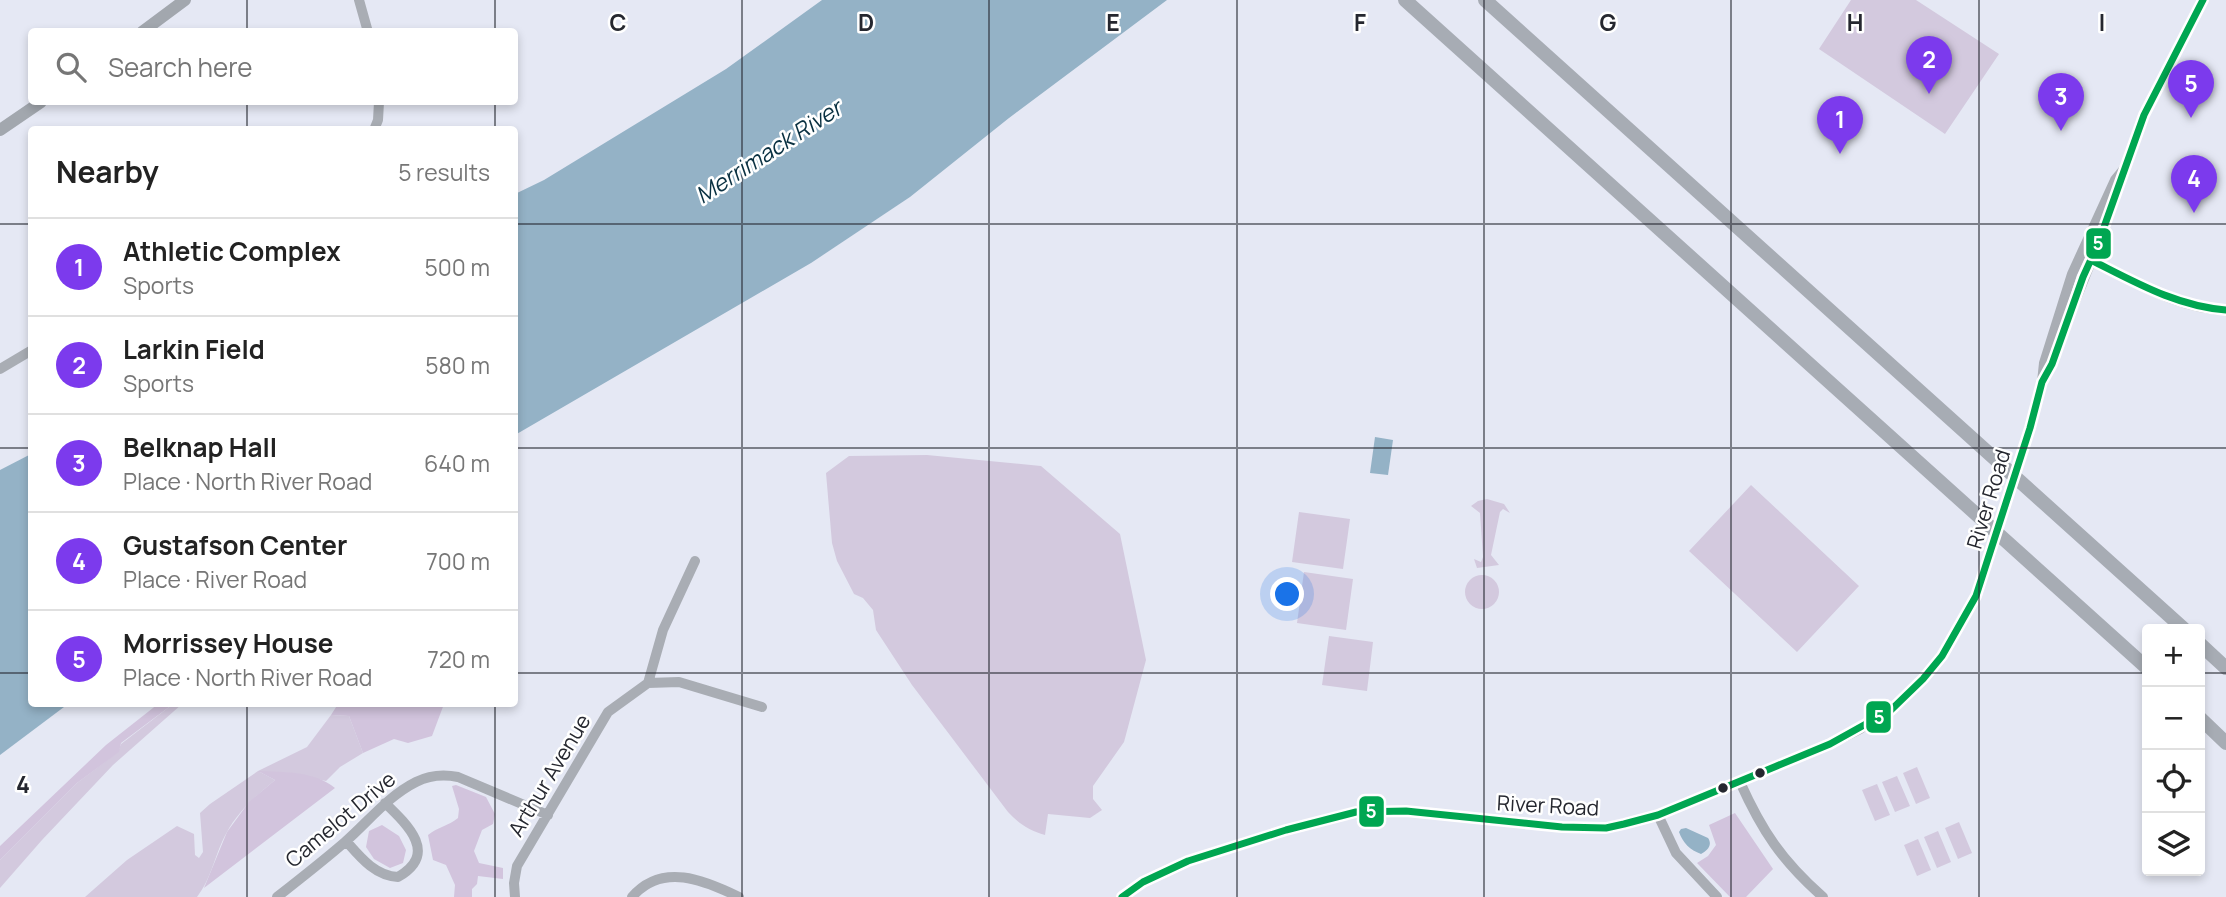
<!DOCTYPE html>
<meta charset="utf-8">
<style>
body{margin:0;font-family:Manrope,sans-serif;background:#f6f6f6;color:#222}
.controls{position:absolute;right:21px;bottom:21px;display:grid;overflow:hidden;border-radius:7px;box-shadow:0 4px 10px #0003}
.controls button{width:63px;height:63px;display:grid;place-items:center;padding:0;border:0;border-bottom:2px solid #e0e0e0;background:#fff;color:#222;font:35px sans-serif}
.you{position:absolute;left:1288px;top:595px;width:24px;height:24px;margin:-18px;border:5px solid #fff;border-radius:50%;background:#1a73e8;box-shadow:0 0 0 10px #1a73e833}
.badge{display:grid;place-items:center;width:46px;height:46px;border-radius:50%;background:#7c3aed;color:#fff;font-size:23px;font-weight:700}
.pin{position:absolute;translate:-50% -58px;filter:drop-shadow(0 2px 4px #0008)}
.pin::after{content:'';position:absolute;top:37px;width:24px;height:21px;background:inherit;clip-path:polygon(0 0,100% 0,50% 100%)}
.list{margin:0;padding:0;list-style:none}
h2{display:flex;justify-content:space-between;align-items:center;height:91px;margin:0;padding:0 28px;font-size:30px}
h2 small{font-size:23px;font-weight:400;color:#767676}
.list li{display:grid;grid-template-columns:46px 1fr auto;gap:21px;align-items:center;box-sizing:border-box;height:98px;padding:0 28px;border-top:2px solid #e0e0e0}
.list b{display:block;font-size:26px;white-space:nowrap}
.list p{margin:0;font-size:23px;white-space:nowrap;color:#767676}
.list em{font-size:23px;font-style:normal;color:#767676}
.icon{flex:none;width:38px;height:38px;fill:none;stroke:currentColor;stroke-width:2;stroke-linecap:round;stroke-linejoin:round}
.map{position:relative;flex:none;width:2226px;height:897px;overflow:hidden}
.search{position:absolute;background:#fff;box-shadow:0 4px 10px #0003;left:28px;top:28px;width:490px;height:77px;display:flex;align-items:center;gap:18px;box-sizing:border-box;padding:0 24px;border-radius:7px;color:#767676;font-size:26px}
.panel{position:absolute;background:#fff;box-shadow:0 4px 10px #0003;left:28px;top:126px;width:490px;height:581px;border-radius:7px}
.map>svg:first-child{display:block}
</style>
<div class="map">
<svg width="2226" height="897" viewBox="0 0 2226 897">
<rect width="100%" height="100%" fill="#e5e8f4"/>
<path fill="#d3c9de" d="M 1851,0 L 1916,0 L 1999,54 L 1945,134 L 1819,49 Z
M 927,455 L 1041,466 L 1120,534 L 1146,660 L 1124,742 L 1093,786 L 1093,799 L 1102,810 L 1090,818 L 1048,814 L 1045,835 C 1030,831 1019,824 1008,812 L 912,685 L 876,630 L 873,610 L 863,598 L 854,594 L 837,561 L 832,543 L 826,473 L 849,456 Z
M 1751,485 L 1859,586 L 1797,652 L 1689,551 Z
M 1487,499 L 1504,504 L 1510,513 L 1503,509 L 1500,512 L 1491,555 L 1499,565 L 1477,568 L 1474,559 L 1481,562 L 1483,557 L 1480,513 L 1471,506 L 1478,501 Z
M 1299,512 L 1350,519 L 1343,569 L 1292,562 Z
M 1304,572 L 1353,579 L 1346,630 L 1297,623 Z
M1465 592a17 17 0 1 1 34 0a17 17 0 1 1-34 0Z
M 1329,636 L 1373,642 L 1367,691 L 1322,685 Z
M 173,704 L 182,704 L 113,765 L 42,840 L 0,888 L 0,860 L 77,783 L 118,752 L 121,744 Z
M 331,715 L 349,716 L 363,753 L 340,767 L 326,781 L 291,773 L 260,772 L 275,780 C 257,795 238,811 227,832 C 215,853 212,878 197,897 L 85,897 L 127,860 L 177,826 L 194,834 L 195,855 L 199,858 L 203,852 L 200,813 L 210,804 L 258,771 L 307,747 Z
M 1917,767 L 1930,798 L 1916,804 L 1903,773 Z
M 1897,776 L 1910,806 L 1895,812 L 1882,782 Z
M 1877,784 L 1890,815 L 1875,821 L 1862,790 Z
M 1959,822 L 1972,853 L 1958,859 L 1945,828 Z
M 1938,831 L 1951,862 L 1937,868 L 1924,837 Z
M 1918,839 L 1931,870 L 1917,876 L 1904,845 Z"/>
<path fill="#d2c4dd" d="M 158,704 L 173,704 L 121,743 L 119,752 L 77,783 L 0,860 L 0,846 L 106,745 Z
M 338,704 L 444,704 L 432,736 L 408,743 L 394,739 L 363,753 L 349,716 L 331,715 Z
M 258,771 C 283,772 315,771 335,788 L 204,888 L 227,832 L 249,802 L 275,780 Z
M 456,785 L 486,797 L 495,814 L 493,824 L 482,830 L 474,851 L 479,863 L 503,868 L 503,879 L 478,876 L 477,884 L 472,889 L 472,897 L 454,897 L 455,885 L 446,865 L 433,860 L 428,835 C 438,827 448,826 458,818 L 459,809 L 452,786 Z
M 1735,813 L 1773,869 L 1746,897 L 1730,897 L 1697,863 L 1708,856 L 1716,845 L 1709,825 Z
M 382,825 L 399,836 L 406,850 L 403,863 L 390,868 L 374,859 L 366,847 L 369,831 Z"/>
<path fill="#94b2c6" d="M 822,0 L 1167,0 L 1009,118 L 910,197 L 811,263 L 515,435 L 515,194 L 544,180 L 726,69 Z
M 1375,437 L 1393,440 L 1388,475 L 1370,473 Z
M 31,454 L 32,704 L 68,704 L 0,755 L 0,470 Z
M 1686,828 L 1708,838 C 1713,845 1707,851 1701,854 C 1690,850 1683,843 1679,832 L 1681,829 Z"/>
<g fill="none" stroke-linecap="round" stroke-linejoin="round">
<path stroke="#a9adb4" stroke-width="10" d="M 359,0 L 368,32
M 374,130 L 378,120 L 379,102
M 2091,260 C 2133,280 2178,310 2226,310
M 0,369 L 32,350
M 2044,379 L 2098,244 L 2144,115 L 2203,0
M 648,683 L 663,630 L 695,561
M 1740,782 C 1762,831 1782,861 1823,897
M 1658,815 L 1676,853 L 1717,897
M 346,841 C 360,857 375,876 398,877 C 438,854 409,826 385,803
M 277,897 C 300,879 323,861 345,842 C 368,822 388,796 416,782 C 430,775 443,774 458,777 L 548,815
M 515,897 L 514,883 L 517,866 L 608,712 L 648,683 L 679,682 L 762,707
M 632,897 C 662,862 704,880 739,897
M 1122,897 L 1143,882 L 1188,861 L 1286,830 L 1356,812 L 1406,811 L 1562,827 L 1606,828 L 1624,824 L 1658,815 L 1830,744 L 1860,729 L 1891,710 L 1923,679 L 1942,656 L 1976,596 L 2030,428 L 2042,382 L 2044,363 L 2072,274 L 2115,180 L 2124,169"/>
<path stroke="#a2a7ae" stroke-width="12" d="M 142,32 L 185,0
M 0,130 L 41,102"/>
<path stroke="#a7acb4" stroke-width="14" d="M 1405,0 L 2147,668
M 1485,0 L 2184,629
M 2200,644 L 2226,668
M 2200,718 L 2226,743"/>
<defs>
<path id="bus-1" d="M 2091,260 C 2135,282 2176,306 2226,310
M 1122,897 L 1143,882 L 1188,861 L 1286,830 L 1356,812 L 1406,811 L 1562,827 L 1606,828 L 1624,824 L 1658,815 L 1830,744 L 1891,710 L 1923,679 L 1942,656 L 1976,596 L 2030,428 L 2042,382 L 2052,364 L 2083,277 L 2098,244 L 2144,115 L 2203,0"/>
</defs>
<use href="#bus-1" stroke="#fff" stroke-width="12"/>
<use href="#bus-1" stroke="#00a651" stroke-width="7"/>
</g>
<path fill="none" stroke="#25272f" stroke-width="2" stroke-opacity="0.55" d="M 247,0 L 247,32M 495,0 L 495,32M 742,0 L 742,897M 989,0 L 989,897M 1237,0 L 1237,897M 1484,0 L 1484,897M 1731,0 L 1731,897M 1979,0 L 1979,897M 247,102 L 247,130M 495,102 L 495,130M 0,224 L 32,224M 514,224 L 2226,224M 0,448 L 32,448M 514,448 L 2226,448M 0,673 L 32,673M 514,673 L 2147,673M 2200,673 L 2226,673M 247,704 L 247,897M 495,704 L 495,897"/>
<g fill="#25272f" stroke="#fff" stroke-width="2.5">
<circle cx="1760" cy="773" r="6"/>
<circle cx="1723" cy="788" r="6"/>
</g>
<g text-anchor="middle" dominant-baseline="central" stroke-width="5" stroke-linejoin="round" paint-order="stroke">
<g font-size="21" fill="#25272f" stroke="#fff">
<text transform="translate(1988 499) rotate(-73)">River Road</text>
<text transform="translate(549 775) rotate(-59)">Arthur Avenue</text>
<text transform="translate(1548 805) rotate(3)">River Road</text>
<text transform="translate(340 819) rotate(-40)">Camelot Drive</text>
</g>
<g font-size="23" font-style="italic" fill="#093041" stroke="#fff">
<text transform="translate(768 151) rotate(-33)">Merrimack River</text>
</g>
</g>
<g font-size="23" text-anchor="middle" font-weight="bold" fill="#25272f" stroke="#fff" stroke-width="5" stroke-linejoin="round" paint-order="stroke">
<text x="618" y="31">C</text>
<text x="866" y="31">D</text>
<text x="1113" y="31">E</text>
<text x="1360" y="31">F</text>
<text x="1608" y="31">G</text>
<text x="1855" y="31">H</text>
<text x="2102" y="31">I</text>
<text x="23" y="793">4</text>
</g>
<g stroke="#fff" stroke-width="2.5">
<rect x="2085" y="227" width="27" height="33" rx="7" fill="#00a651"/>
<rect x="1865" y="700" width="27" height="34" rx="7" fill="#00a651"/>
<rect x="1358" y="795" width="27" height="33" rx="7" fill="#00a651"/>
</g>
<g font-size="19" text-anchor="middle" font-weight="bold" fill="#fff">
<text x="2098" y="250">5</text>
<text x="1879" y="724">5</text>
<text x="1371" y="818">5</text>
</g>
</svg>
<div class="controls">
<button>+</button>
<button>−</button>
<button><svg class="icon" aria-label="locate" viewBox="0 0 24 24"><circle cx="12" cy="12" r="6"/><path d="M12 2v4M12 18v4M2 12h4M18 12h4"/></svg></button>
<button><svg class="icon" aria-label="layers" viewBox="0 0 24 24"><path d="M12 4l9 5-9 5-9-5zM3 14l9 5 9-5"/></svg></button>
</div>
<div class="you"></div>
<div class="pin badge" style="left:1840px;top:154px">1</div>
<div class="pin badge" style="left:1929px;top:94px">2</div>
<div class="pin badge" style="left:2061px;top:131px">3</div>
<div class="pin badge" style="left:2194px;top:213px">4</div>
<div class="pin badge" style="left:2191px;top:118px">5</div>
<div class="search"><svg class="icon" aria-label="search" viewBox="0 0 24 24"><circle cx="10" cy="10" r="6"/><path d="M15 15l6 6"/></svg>Search here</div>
<section class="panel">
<h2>Nearby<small>5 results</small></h2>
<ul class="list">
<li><span class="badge">1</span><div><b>Athletic Complex</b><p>Sports</p></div><em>500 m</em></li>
<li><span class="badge">2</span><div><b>Larkin Field</b><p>Sports</p></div><em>580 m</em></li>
<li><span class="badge">3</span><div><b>Belknap Hall</b><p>Place · North River Road</p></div><em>640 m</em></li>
<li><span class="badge">4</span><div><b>Gustafson Center</b><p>Place · River Road</p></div><em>700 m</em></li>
<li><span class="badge">5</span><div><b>Morrissey House</b><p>Place · North River Road</p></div><em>720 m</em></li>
</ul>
</section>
</div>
